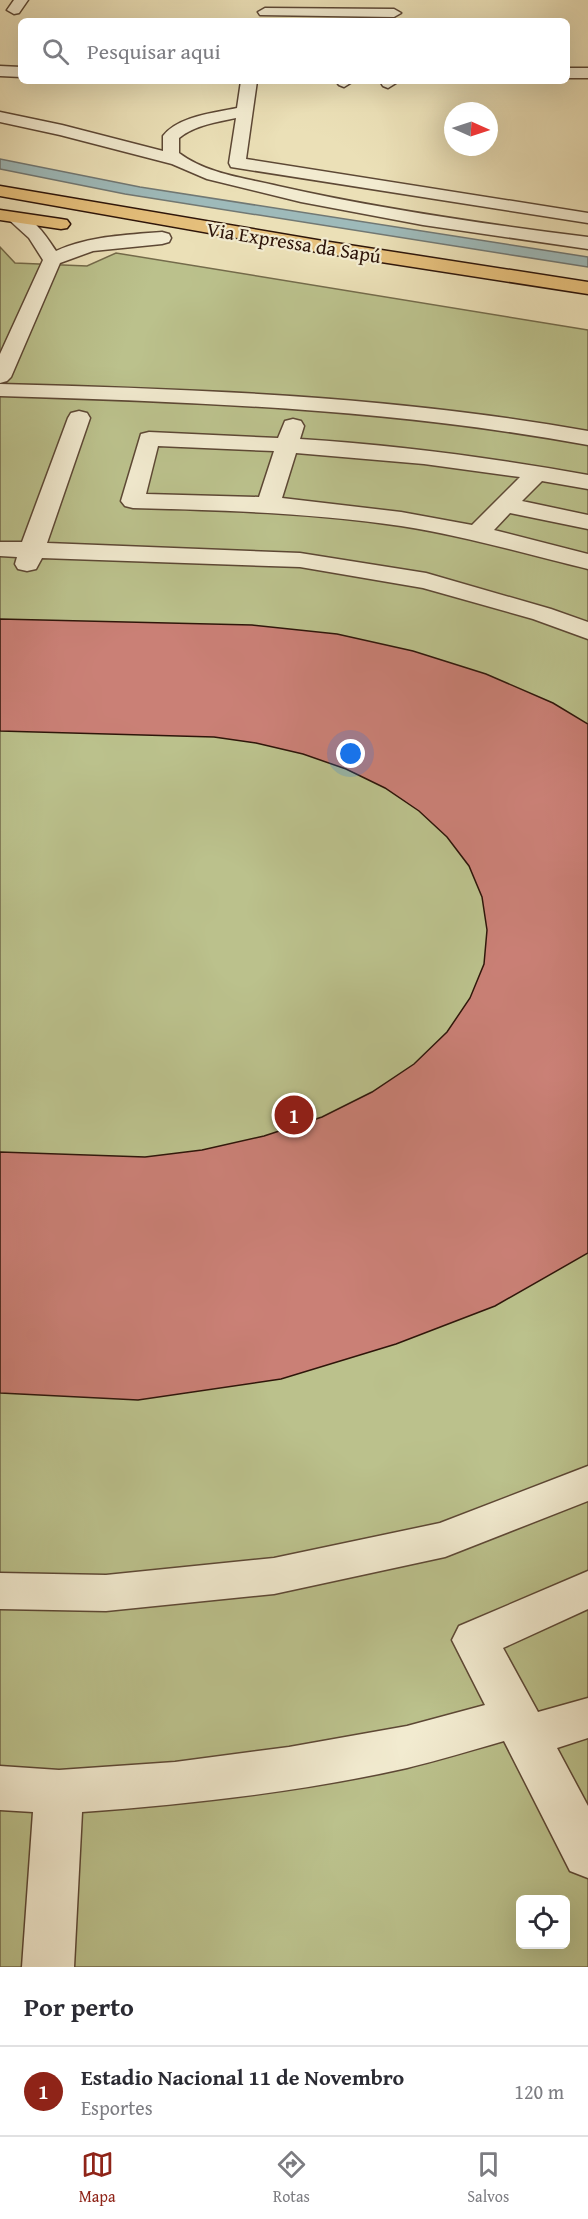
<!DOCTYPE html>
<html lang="pt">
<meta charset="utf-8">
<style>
body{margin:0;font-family:"Gentium Book Plus",serif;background:#f7f7f7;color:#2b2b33}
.controls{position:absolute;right:18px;bottom:18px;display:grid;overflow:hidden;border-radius:9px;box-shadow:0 6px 24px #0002}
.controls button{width:54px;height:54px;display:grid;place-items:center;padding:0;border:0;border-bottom:2px solid #e1e1e2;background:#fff;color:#2b2b33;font:30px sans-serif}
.compass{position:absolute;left:444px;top:102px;width:54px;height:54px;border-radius:50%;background:#fff;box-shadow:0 6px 24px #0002;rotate:93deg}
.you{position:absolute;left:351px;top:754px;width:21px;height:21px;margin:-15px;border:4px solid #fff;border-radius:50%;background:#1a73e8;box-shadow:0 0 0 9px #1a73e833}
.badge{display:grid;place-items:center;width:39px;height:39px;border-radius:50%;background:#8f2418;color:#fff;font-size:20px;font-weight:700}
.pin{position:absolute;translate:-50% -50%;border:3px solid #fff;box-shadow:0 2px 6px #0006}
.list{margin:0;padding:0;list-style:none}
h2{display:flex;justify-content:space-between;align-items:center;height:78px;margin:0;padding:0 24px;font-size:26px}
h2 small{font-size:20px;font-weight:400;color:#7c7c81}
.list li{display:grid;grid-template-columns:39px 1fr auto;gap:18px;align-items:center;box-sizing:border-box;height:90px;padding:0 24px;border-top:2px solid #e1e1e2}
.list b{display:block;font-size:22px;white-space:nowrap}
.list p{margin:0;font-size:20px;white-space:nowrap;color:#7c7c81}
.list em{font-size:20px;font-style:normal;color:#7c7c81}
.icon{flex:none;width:33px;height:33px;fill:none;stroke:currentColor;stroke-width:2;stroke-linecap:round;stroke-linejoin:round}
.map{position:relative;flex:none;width:588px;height:1967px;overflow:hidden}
.search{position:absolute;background:#fff;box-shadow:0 6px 24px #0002;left:18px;right:18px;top:18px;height:66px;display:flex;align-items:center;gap:15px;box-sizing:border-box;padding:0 21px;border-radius:9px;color:#7c7c81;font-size:22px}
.sheet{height:168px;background:#fff}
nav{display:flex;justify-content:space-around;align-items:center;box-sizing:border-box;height:84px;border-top:2px solid #e1e1e2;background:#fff;font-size:16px;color:#7c7c81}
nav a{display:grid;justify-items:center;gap:3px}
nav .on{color:#8f2418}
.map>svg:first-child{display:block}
</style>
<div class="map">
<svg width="588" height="1967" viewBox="0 0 588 1967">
<rect width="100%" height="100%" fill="#ebe0b7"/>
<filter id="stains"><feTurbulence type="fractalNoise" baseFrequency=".00333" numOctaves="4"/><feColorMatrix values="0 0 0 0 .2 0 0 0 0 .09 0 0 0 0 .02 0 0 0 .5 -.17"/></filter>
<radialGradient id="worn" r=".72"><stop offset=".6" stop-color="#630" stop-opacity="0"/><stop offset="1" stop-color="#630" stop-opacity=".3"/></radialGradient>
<path fill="#bbc18c" stroke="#746b4b" stroke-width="1.5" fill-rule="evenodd" d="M 0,247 L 15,263 L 87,266 L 116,253 L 588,330 L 588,1967 L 0,1967 ZM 520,1900 L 566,1900 L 566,1944 L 520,1944 Z"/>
<path fill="#9ebaba" stroke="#717874" stroke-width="1.5" d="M 0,159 L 140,187 L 588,257 L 588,267 L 125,194 L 0,169 Z"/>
<path fill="#ca8076" stroke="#2e150a" stroke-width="1.5" d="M 0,619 L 252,625 L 337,634 L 413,651 L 486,674 L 553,703 L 588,724 L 588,1253 L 495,1306 L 396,1344 L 281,1379 L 138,1400 L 0,1393 L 0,1152 L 145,1157 L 202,1150 L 264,1136 L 322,1117 L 372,1092 L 414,1064 L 447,1032 L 470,998 L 484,964 L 487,930 L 482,897 L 469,866 L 447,837 L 419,811 L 385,788 L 346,769 L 303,754 L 256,743 L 214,737 L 0,731 Z"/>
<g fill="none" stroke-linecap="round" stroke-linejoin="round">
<defs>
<path id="minor" d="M 14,0 L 28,0 L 19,13 L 14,14 L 7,10 Z
M 265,8 L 394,9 L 401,13 L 394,17 L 260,15 L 258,12 Z
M 0,66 L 21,67 L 21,77 L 0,76 Z
M 567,68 L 588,68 L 588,78 L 567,78 Z
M 241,81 L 257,81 L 246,159 L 588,213 L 588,223 L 231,167 L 229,163 L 236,118 C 217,122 195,125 179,138 L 179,153 C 207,174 245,178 278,186 C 380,209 484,224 588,237 L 588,249 L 423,225 L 301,202 L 207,179 L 172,164 L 60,135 L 0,122 L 0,112 L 62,125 L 163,151 L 163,136 C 178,116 214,113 237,108 Z
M 336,81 L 352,81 L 352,82 L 344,87 L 339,85 Z
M 380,81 L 396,81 L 396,83 L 388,88 L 383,86 Z
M 16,213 C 34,217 46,236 56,251 C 89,236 126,235 162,232 L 169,234 L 171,238 L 169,242 L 162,244 L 93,251 L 60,263 L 11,377 L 7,381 L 0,383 L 0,354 L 43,260 L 29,238 L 7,218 L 10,214 Z
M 0,384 C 198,389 392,396 588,431 L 588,445 C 392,409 198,402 0,396 Z
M 79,411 L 87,413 L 90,418 L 47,543 L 300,553 L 426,573 L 551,609 L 588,622 L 588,639 L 533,619 L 423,588 L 300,567 L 42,558 L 36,569 L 27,571 L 18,569 L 15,564 L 17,557 L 0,556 L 0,542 L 22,542 L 68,418 L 71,413 Z
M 293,419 L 301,421 L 304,426 L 300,439 C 397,445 493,458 588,475 L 588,489 L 542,481 L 522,501 L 588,515 L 588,529 L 510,513 L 494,530 L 588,554 L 588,569 C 526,554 465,536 401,526 C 312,513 223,510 133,508 L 125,506 L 121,501 L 141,434 L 149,432 L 278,438 L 285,421 ZM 158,446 L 274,451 L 259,497 L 146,494 ZM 296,453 L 424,464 L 520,477 L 472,525 L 401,512 L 282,498 Z
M 588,1466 L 588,1501 L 445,1557 L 274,1594 L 106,1611 L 0,1609 L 0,1573 L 106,1575 L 274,1558 L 440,1523 Z
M 588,1571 L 588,1609 L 503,1648 L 538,1712 L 588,1698 L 588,1738 L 557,1748 L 588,1806 L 588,1878 L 570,1871 L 504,1741 C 472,1750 440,1760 407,1768 C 301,1792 191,1804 82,1812 L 74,1967 L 22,1967 L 33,1812 L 0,1810 L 0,1766 L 59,1770 L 175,1762 L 289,1747 L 407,1726 L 485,1705 L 452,1640 L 459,1626 Z"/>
<path id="major" d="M 0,186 L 323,241 L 588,282 L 588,294 L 323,253 L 0,196 Z
M 0,210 L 61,219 L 67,220 L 70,224 L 67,228 L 61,229 L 0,220 Z"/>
</defs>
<use href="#minor" stroke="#5d4835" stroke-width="3"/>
<use href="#major" stroke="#2e150a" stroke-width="3"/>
<use href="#minor" fill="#f2ebd0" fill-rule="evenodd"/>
<use href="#major" fill="#e6c07c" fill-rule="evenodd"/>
</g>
<g text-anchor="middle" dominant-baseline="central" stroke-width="4.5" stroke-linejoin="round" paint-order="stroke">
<g font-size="20" fill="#2e150a" stroke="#f2ebd0">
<text transform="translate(294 242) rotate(9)">Via Expressa da Sapú</text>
</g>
</g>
<rect width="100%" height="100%" filter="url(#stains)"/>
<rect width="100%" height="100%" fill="url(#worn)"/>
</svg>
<div class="controls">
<button><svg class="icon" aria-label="locate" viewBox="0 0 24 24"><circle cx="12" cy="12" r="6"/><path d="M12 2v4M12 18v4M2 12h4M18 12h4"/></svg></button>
</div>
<svg class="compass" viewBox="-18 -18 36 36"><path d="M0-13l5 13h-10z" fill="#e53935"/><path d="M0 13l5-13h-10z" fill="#7c7c81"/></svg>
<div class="you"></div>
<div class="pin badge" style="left:294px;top:1115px">1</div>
<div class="search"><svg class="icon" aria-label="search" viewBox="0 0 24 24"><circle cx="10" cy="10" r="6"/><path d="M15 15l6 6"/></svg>Pesquisar aqui</div>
</div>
<section class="sheet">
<h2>Por perto<small></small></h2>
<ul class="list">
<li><span class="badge">1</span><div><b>Estadio Nacional 11 de Novembro</b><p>Esportes</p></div><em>120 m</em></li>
</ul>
</section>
<nav>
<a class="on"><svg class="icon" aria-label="map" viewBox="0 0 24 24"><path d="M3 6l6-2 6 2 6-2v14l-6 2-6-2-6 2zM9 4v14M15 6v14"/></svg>Mapa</a>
<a><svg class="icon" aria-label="directions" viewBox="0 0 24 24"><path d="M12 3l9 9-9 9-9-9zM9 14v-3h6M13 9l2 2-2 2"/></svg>Rotas</a>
<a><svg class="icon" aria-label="saved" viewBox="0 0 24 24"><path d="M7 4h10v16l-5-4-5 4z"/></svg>Salvos</a>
</nav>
